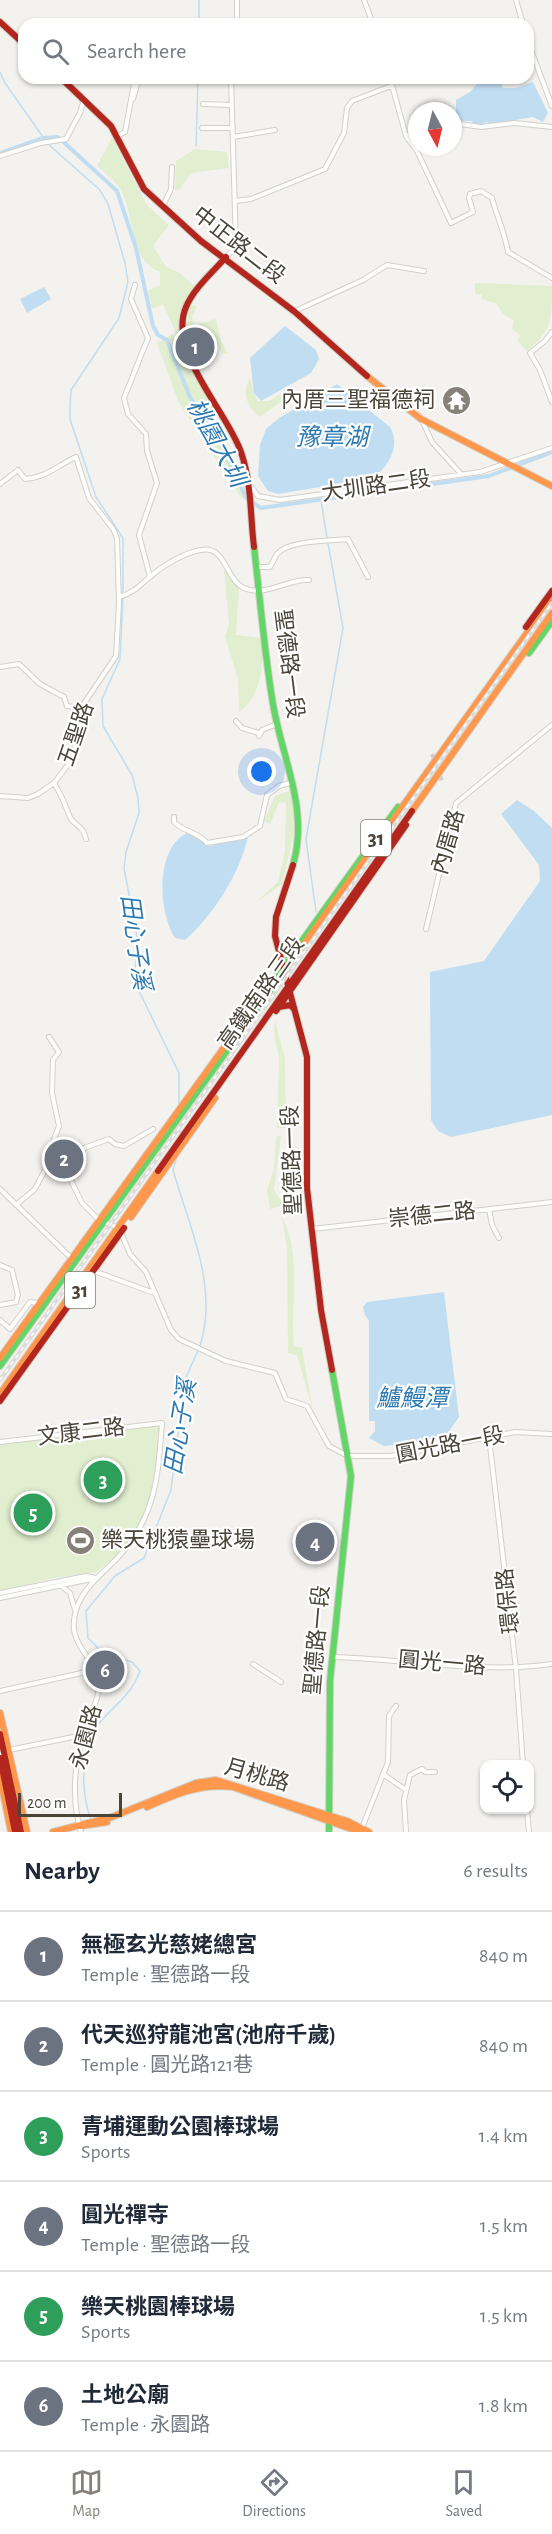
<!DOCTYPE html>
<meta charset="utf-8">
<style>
body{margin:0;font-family:"Alegreya Sans","Noto Sans TC",sans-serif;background:#f6f6f7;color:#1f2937}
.controls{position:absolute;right:18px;bottom:18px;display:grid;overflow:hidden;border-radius:12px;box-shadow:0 2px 4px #0004}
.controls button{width:54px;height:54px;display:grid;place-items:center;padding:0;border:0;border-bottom:2px solid #e0e1e3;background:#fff;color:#1f2937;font:30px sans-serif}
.compass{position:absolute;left:408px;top:102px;width:54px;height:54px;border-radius:50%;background:#fff;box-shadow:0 2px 4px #0004;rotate:173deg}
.scale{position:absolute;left:18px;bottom:15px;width:104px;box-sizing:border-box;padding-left:6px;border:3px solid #4b4439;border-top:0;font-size:16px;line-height:21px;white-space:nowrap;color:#4b4439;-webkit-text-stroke:4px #fff;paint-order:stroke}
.you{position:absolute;left:262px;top:772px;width:21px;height:21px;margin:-15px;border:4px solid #fff;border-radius:50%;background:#1a73e8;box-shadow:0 0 0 9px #1a73e833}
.badge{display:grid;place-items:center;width:39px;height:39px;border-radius:50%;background:#868178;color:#fff;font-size:20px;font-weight:700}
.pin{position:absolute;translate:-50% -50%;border:3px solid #fff;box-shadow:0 2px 6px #0006}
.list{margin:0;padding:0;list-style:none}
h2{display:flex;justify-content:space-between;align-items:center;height:78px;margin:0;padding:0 24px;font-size:26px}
h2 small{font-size:20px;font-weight:400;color:#747a83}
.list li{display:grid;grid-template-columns:39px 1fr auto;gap:18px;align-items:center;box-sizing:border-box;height:90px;padding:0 24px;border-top:2px solid #e0e1e3}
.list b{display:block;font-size:22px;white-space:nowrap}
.list p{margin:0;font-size:20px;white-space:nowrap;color:#747a83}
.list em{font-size:20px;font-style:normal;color:#747a83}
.icon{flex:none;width:33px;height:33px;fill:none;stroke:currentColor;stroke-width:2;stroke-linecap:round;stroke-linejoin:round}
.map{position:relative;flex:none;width:552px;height:1832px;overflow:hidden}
.search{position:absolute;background:#fff;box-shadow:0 2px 4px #0004;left:18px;right:18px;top:18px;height:66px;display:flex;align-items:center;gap:15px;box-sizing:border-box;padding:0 21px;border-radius:18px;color:#747a83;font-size:22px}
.sheet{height:618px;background:#fff}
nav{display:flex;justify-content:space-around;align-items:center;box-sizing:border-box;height:84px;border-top:2px solid #e0e1e3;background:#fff;font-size:16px;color:#747a83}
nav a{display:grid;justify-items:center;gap:3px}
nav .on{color:#868178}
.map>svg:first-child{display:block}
</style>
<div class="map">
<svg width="552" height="1832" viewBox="0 0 552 1832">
<rect width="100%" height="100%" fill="#f4f2ee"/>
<path fill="#e1eecf" d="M 112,137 L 147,205 L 169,225 L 153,246 L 166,267 L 180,273 L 194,286 L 181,308 L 177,335 L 163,304 L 152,309 L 148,291 L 160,285 L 160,272 C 126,259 137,211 118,186 C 112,178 104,172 97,166 Z
M 195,149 L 227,152 L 229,168 L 191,173 L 180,189 L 175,190 L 176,161 Z
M 475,283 L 552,286 C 552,320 552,330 527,351 L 517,340 L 521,335 L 512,329 L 514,320 L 503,314 L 497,304 L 482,299 L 481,294 L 475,294 Z
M 190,305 L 197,306 L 192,318 L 195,325 L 216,319 L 221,340 L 228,354 L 222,354 L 210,330 L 207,331 L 210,353 L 199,334 L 185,336 Z
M 172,334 L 211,406 L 230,456 L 243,470 L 249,492 L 242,499 L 178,401 L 157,343 Z
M 250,378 L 257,401 L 269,401 L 283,392 L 284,400 L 260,417 C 247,407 241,393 250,378 Z
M 224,570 L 239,588 L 236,635 L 262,638 C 263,665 263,694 239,712 L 238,679 L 225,637 L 229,624 Z
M 292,790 L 295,829 L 282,884 L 254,904 L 278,882 L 285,850 L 286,802 L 279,803 L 270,824 L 264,821 L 275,796 Z
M 275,1020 L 285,1059 L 286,1128 L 277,1128 L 279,1057 L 274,1035 Z
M 281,1135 L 274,1190 L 284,1205 L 270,1209 L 267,1190 L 274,1169 L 276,1137 Z
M 282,1217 C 302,1251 290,1308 294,1346 L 302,1348 L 313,1411 L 297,1355 L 288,1353 L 287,1248 Z
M 158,1426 L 160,1429 L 155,1482 L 150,1503 L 140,1527 L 113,1559 L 96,1572 L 54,1578 L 0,1591 L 0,1444 Z"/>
<path fill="#c0ddf1" d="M 482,78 L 500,80 L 503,88 L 516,88 L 533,82 L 548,113 L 543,122 L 533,117 L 491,124 L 487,122 L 475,127 L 472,121 L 460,121 L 456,118 L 456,100 L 470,92 Z
M 44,287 L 51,299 L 27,313 L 20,299 Z
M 285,326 L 316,350 L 319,359 L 311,373 L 261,401 L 254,393 L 250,358 Z
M 337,384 L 390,427 C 401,446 389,465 374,478 L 278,494 L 268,491 L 258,476 L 260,445 L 266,429 L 279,418 Z
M 517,800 L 534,811 L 552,828 L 552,1115 L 451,1137 L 438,1131 L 431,1120 L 430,972 L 484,961 L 540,881 L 539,865 L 501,814 Z
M 187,833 L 210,846 L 248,836 C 241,872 212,917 185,940 L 175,938 C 158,912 155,848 187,833 Z
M 444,1292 L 459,1417 L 447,1434 L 428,1442 L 384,1446 L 369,1438 L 375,1431 L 375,1421 L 369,1421 L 369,1321 L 365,1315 L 363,1307 L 367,1302 Z"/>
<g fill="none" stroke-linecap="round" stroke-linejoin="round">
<path stroke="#c0ddf1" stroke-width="1.5" d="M 199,24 L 199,0
M 0,72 L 5,83 L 45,140
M 48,144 L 100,190 L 108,204 L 125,263 L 128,282 L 119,318 L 71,390 L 70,405 L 70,419 L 96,497 L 123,538 L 123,593
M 196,146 L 198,78
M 321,500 L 327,538
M 123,598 L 120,659 L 102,699 L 103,726 L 132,775 L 138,798 L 139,813 L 126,852 L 124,868 L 138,943 L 135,970 L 139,991 L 179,1073 L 179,1107
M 316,912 L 306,839 L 343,628 L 328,543
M 179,1120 L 180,1134
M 177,1156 L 173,1170 C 189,1226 219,1287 200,1346
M 91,1820 C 81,1793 79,1745 100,1722 C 116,1704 131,1695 140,1671 L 132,1662 L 103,1653 L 88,1638 L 86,1611 L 115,1576 L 144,1558 L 171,1490 L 185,1379 L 198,1351"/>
<path stroke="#c0ddf1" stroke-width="4" d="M 0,153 L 43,138 L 58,137 L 117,191 L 136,248 L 153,326 L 158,335 L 167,340 L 190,397 L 224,450 L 246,498 L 261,508 L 489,476 L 552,452"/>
<path stroke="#d2cfca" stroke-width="4" stroke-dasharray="4 2" stroke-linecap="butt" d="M 432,754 L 442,781"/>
<defs>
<path id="street" d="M 364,0 L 373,24
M 516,0 L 523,24
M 156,24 L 160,24
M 237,24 L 237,0
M 528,42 L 552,106
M 390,78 L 406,136 L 417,151 L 451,223 L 473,212 L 469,198 L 470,194 L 481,191 L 492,198 C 497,217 505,233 508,252 L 552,278
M 133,99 L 139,78
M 203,104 L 231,105
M 453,123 L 481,127 L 514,123 L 552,127
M 202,128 L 233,128
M 117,136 L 125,132 L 135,78
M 406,136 L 417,132
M 233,137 L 275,130
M 0,156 L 41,143 L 66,139 L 80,113 L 84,99
M 235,201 L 251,199 L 325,169 L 344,133 L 347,108 L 352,101 L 391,86
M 163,206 L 171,189 L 172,167
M 226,257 L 236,247 L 231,78
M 135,285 L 131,299 L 148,338 L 124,398 L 128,414 L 146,434 L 147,451 L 157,483 L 139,535 L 150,577
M 293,312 L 363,280 L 387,265 L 424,271
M 552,332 L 545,341 L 530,353 L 540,370 L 552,402
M 422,420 L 432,442 L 461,474
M 0,484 L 18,470 L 25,479 C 46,478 58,465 76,457 L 89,498 L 113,529 L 117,538 L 119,603 L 116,656 L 81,708 L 80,727 L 71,761 L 54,783 L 38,794 L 28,798 L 0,796
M 250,485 L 258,496 L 280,500 L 480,472 L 552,448
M 258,567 L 270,567 C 273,563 274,558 277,554 C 288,540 332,541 348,539 L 368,577
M 119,597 C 137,592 142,582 156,572 C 167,563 187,552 201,550 C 225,545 226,578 242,587 C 264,599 288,578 309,580
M 0,667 L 19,664 L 40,684 L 64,697 L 67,706 L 81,708
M 236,721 L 242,728 L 259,733
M 259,736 L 262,730 L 277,724
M 54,783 C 61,794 65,804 69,815 C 73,826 83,824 86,839
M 174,817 L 174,822 C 184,832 198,832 207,843 L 243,837 L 260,826 L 267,795 L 279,786 L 293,782
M 426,929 L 456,803 L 552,725
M 49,1037 L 59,1052 L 53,1060 L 52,1093 L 59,1126 L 54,1139 L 56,1150 L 82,1203 L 99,1220 L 119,1228 L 130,1254 L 146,1272 L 171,1330 L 179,1339 L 226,1361 L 275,1373 L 286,1399 L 307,1406 L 329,1446 L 348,1456 L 391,1456 L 515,1432 L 552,1434
M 0,1189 L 71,1258
M 16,1205 L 35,1189 L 46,1168 L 75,1167 L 84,1148 L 109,1139 L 115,1144 L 124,1146 L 153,1129
M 489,1209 L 492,1225 L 499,1238
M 312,1229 L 552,1202
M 0,1265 L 12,1270 L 18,1295 L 16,1302 L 0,1305
M 94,1271 L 154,1293
M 0,1320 L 10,1329 L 30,1302 L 39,1303
M 489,1437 L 516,1669 L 523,1764
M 0,1442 L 162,1423 C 158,1474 157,1513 121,1554 C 108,1569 88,1583 79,1602 C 60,1646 98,1654 99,1686 C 99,1699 90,1716 85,1729 C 74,1761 71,1799 81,1832
M 60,1585 L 70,1593 L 75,1610
M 0,1593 L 86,1576 L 96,1578
M 0,1598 L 96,1578
M 332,1657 C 405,1659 480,1674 552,1664
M 253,1664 L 281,1682
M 0,1691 L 95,1670
M 0,1755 L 9,1750 L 83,1735
M 383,1774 L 406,1790
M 527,1810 L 529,1832
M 362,1828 L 388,1762 L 389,1716 L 396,1706
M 406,1832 L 404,1800 L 410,1775 L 422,1769 L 425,1772 L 435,1772"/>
<path id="fast" d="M 254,547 C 260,598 264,648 272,698 C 280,755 310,807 293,865
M 529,653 L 552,621
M 261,998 L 398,807
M 0,1366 L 288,966
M 329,1832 L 330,1681 L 351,1476 L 332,1370"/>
<path id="slow" d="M 367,376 L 421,419 L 552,486
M 412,811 L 552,613
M 288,966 L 552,598
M 131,1217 L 215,1098
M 0,1358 L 228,1042
M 0,1394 L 158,1171
M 0,1713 L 27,1832
M 0,1777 L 11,1832
M 147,1807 C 176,1794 201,1783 233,1787 L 360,1832
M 81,1826 L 107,1822
M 53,1832 L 112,1817 L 196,1783 L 216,1780 L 347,1821 L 369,1832"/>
<path id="jam" d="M 0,22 L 24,44
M 61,78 L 111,126 L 144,189 L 201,241 L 295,312 L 367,376
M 226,257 C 213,272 194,288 186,307 C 167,352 227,411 241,452 C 252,484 250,515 254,547
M 526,627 L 552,591
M 293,865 L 276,917 L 275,936 L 307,1057 L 307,1188 L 321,1310 L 332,1370
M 279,949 L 294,950
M 279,1007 L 290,1005 L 294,1009
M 276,1011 L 406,825
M 158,1171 L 412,811
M 0,1401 L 124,1228
M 0,1734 L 21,1832
M 0,1758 L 15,1832"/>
</defs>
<use href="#street" stroke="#d2d0cb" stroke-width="6"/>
<use href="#fast" stroke="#d3cfc5" stroke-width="8"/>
<use href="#slow" stroke="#d3cfc5" stroke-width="8"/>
<use href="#jam" stroke="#d3cfc5" stroke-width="8"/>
<use href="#street" stroke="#fdfdfc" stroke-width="4"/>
<use href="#fast" stroke="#63d668" stroke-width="6"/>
<use href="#slow" stroke="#ff974d" stroke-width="6"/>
<use href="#jam" stroke="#b3261e" stroke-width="6"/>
<defs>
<path id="rail" d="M 0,1380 L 552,603"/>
</defs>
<use href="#rail" stroke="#dbdbda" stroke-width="4"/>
<use href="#rail" stroke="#fff" stroke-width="1.5" stroke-dasharray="4.5" stroke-linecap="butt"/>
</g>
<defs>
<symbol id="temple-disc" viewBox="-11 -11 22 22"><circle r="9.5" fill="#868178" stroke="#fff"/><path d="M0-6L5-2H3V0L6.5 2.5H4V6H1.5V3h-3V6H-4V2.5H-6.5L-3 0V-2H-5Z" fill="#fff"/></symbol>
<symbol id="stadium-disc" viewBox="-11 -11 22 22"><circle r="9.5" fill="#868178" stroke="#fff"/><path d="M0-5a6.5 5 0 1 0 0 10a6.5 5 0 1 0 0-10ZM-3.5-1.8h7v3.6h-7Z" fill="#fff"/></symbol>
</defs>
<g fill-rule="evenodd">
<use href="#temple-disc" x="440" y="384" width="33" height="33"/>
<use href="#stadium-disc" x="64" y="1524" width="33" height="33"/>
</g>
<g text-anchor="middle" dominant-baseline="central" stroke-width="4.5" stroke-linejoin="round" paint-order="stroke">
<g fill="#fff" stroke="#817c74" stroke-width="1.5">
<rect x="361" y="820" width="30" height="36" rx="4.5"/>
<rect x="65" y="1272" width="30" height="36" rx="4.5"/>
</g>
<g font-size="21" font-weight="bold" fill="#4b4439">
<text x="376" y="838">31</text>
<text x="80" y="1290">31</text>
</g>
<g font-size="22" fill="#4b4439" stroke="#fff">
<text transform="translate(239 245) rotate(38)">中正路二段</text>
<text transform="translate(376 486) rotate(-8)">大圳路二段</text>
<text transform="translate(289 664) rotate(83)">聖德路一段</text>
<text transform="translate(76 734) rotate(-71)">五聖路</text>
<text transform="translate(448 842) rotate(-74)">內厝路</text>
<text transform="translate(261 993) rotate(-55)">高鐵南路三段</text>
<text transform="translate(292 1160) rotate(-92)">聖德路一段</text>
<text transform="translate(432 1215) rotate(-6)">崇德二路</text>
<text transform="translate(81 1432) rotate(-7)">文康二路</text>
<text transform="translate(450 1445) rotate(-11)">圓光路一段</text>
<text transform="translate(508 1601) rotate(-96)">環保路</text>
<text transform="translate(317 1640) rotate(-85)">聖德路一段</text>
<text transform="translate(442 1663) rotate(5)">圓光一路</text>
<text transform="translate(86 1737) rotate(-75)">永園路</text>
<text transform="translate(257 1775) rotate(16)">月桃路</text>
</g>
<g font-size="22" fill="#4b4439" stroke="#fff" text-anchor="end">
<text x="435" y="400">內厝三聖福德祠</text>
<text x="101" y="1540" text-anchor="start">樂天桃猿壘球場</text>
</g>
<g font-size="24" font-style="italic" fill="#2e7ab2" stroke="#fff">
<text x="332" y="438">豫章湖</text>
<text transform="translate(216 443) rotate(61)">桃園大圳</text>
<text transform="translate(135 942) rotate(82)">田心子溪</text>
<text x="412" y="1399">鱸鰻潭</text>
<text transform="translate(181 1427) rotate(-81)">田心子溪</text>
</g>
</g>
</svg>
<div class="controls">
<button><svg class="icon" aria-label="locate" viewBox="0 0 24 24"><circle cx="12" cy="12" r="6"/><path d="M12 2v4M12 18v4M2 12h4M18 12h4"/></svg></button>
</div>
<svg class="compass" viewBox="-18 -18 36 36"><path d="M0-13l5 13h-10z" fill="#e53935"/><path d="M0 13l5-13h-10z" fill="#747a83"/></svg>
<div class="scale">200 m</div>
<div class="you"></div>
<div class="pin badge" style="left:195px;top:347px;background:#6b7280">1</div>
<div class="pin badge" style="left:64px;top:1159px;background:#6b7280">2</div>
<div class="pin badge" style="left:103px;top:1480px;background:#2e9e5b">3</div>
<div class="pin badge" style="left:315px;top:1542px;background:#6b7280">4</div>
<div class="pin badge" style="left:33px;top:1513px;background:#2e9e5b">5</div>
<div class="pin badge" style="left:105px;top:1670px;background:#6b7280">6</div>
<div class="search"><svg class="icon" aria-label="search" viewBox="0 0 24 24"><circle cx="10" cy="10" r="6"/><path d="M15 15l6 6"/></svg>Search here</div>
</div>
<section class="sheet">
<h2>Nearby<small>6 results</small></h2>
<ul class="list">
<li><span class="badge" style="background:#6b7280">1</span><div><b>無極玄光慈姥總宮</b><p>Temple · 聖德路一段</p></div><em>840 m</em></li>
<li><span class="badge" style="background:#6b7280">2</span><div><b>代天巡狩龍池宮(池府千歲)</b><p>Temple · 圓光路121巷</p></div><em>840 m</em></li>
<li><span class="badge" style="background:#2e9e5b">3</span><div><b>青埔運動公園棒球場</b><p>Sports</p></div><em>1.4 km</em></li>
<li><span class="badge" style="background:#6b7280">4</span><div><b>圓光禪寺</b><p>Temple · 聖德路一段</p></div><em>1.5 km</em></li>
<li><span class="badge" style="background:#2e9e5b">5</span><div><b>樂天桃園棒球場</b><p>Sports</p></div><em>1.5 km</em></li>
<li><span class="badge" style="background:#6b7280">6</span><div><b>土地公廟</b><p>Temple · 永園路</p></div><em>1.8 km</em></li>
</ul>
</section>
<nav>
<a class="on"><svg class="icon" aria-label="map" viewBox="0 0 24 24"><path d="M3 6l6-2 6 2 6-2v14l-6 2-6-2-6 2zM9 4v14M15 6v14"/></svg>Map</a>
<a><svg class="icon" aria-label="directions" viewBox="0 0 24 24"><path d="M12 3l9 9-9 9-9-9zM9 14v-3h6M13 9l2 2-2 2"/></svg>Directions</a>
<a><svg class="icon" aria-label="saved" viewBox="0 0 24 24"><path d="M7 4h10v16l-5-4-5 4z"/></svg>Saved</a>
</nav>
